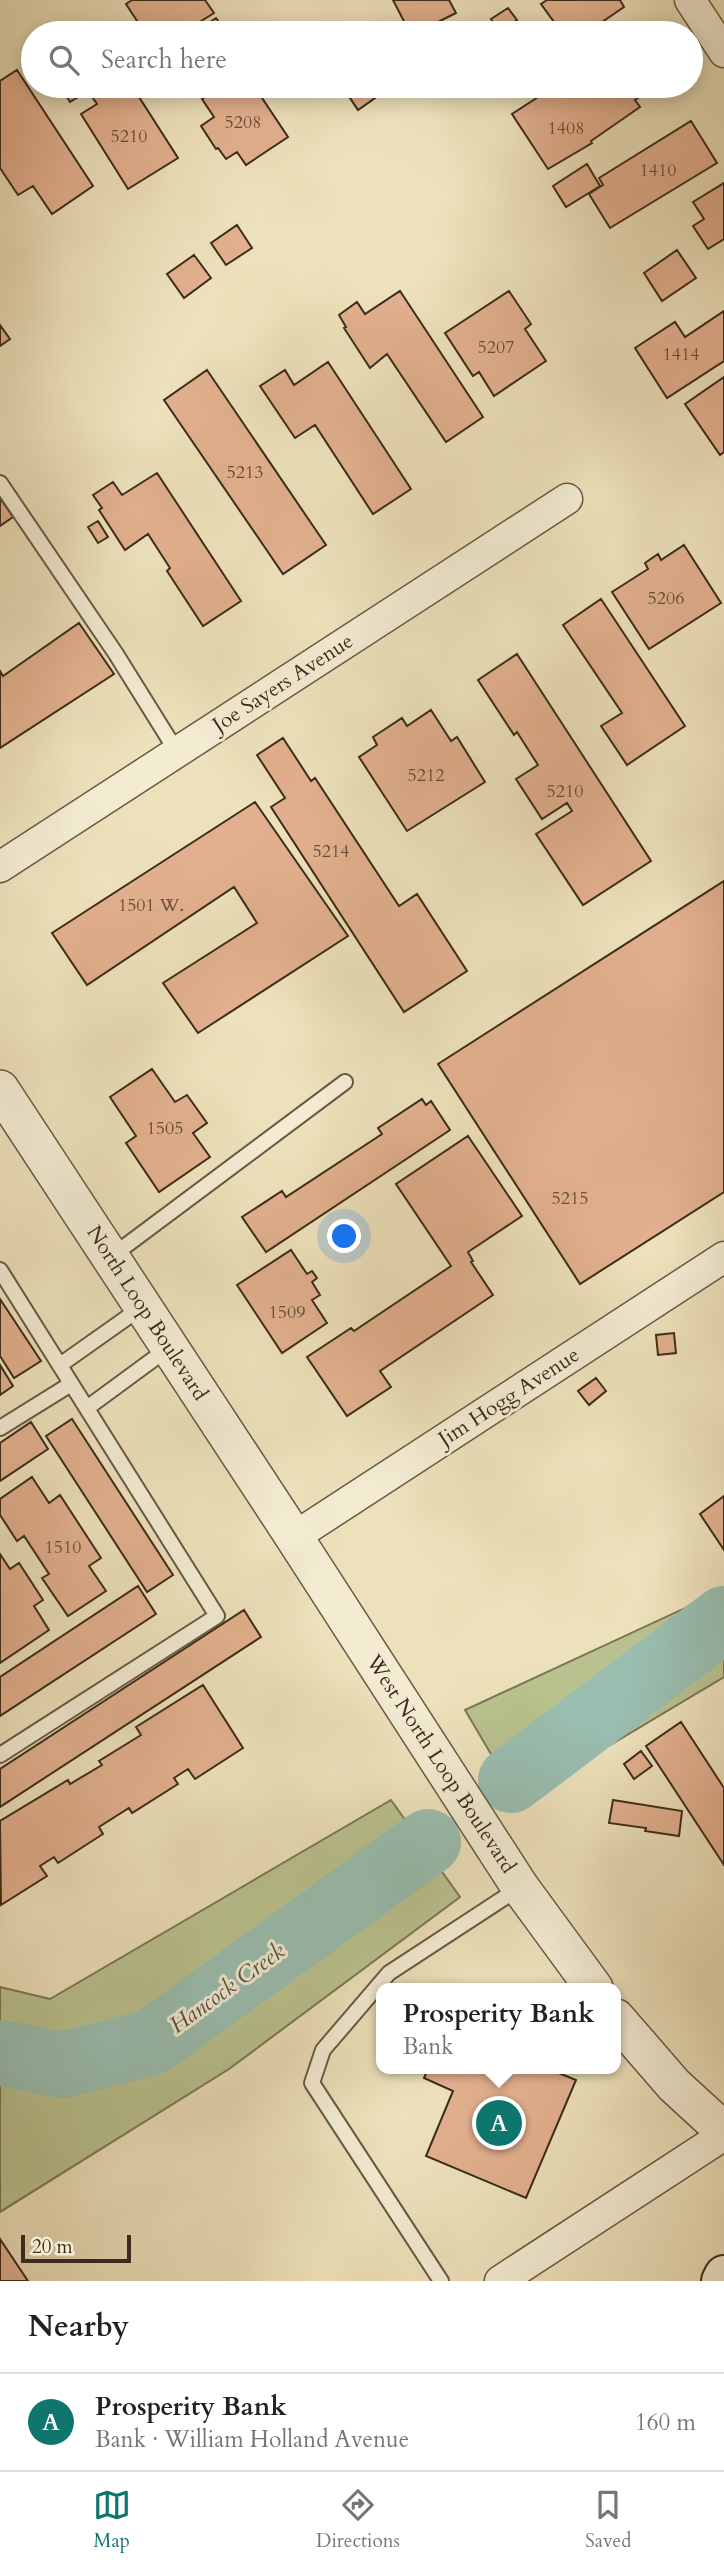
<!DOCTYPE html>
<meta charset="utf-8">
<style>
body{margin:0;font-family:Cardo,serif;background:#f2f2f2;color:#222}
.scale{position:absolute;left:21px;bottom:18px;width:110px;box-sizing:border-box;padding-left:7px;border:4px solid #3c2c1b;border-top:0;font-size:19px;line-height:24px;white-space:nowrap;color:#3c2c1b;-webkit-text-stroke:5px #f3ecd3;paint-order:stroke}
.you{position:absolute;left:345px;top:1237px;width:24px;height:24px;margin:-18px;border:5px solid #fff;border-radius:50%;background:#1a73e8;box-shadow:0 0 0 10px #1a73e833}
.badge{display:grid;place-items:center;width:46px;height:46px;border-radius:50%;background:#0f766e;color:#fff;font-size:23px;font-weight:700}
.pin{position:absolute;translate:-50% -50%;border:4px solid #fff;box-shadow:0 2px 7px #0006}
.popup{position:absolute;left:376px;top:1983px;width:245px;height:91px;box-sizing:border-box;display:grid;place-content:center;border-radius:14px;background:#fff;filter:drop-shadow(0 2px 5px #0005);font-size:23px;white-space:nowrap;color:#767676}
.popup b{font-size:26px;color:#222}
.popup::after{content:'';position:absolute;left:50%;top:100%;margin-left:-14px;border:14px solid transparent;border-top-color:#fff}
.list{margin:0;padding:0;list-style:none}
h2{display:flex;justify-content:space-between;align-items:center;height:91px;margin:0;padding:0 28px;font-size:30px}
h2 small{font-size:23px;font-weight:400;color:#767676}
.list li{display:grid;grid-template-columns:46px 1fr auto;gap:21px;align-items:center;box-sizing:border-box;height:98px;padding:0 28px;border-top:2px solid #e0e0e0}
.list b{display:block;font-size:26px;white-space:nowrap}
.list p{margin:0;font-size:23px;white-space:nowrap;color:#767676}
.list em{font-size:23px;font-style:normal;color:#767676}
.icon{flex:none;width:38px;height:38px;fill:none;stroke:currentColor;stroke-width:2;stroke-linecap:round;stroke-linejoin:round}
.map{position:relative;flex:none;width:724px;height:2281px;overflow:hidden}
.search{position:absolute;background:#fff;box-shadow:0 4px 18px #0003;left:21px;right:21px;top:21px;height:77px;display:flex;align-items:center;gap:18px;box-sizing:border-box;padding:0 24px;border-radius:38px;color:#767676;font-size:26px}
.sheet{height:189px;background:#fff}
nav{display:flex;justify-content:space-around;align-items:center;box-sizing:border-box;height:98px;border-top:2px solid #e0e0e0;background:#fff;font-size:19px;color:#767676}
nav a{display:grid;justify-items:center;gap:4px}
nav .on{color:#0f766e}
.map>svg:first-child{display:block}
</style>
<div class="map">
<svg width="724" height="2281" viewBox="0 0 724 2281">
<rect width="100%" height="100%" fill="#ede1bb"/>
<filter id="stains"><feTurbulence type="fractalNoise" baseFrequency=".00286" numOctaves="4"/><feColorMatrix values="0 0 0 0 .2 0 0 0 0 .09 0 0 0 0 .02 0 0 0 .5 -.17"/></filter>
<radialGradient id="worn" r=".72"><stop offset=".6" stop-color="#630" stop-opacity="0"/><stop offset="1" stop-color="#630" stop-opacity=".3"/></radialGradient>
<path fill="#b9c28f" stroke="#7a7755" stroke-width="2" d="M 724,1590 L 724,1677 L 518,1800 L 465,1710 Z
M 391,1800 L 460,1897 L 229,2069 L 0,2212 L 0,1987 L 50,1999 Z"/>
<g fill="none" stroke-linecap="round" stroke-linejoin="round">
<path stroke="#99beb0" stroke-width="66" d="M 511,1780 L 724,1619
M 0,2053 L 62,2065 L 152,2042 L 428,1842"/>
</g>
<path fill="#e2b08e" stroke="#3c2c1b" stroke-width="2" d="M 132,0 L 205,0 L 214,13 L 182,33 L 145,33 L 126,4 Z
M 393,0 L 449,0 L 456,13 L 416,33 L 410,33 Z
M 547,0 L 620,0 L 624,7 L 586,33 L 562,33 L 541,4 Z
M 508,8 L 517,20 L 499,32 L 491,19 Z
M 216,18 L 227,33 L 193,33 Z
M 17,70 L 93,186 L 52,214 L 33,186 L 18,195 L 0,168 L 0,81 Z
M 60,86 L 103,86 L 110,96 L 126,86 L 132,86 L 178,158 L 128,189 L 81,114 L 97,104 L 88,91 L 70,102 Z
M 217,86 L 254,86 L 288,137 L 246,165 L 237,152 L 226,159 L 218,148 L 216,149 L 201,126 L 214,117 L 202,99 L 219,88 Z
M 342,86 L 366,86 L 375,98 L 358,110 Z
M 555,86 L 653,86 L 654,87 L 635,100 L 640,107 L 591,141 L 592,143 L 548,169 L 512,114 Z
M 691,121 L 717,163 L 610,228 L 589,194 L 603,185 L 599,178 Z
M 587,164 L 600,186 L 566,207 L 553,186 Z
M 724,183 L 724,239 L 708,249 L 693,226 L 704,219 L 693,202 Z
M 237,225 L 252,248 L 226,265 L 211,243 Z
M 677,250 L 696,278 L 662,301 L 644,273 Z
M 194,255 L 211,278 L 184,298 L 167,274 Z
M 400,291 L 483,417 L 446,442 L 387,354 L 370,368 L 344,328 L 346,327 L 339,315 L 357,302 L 365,314 Z
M 509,291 L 531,324 L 525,329 L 546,361 L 494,396 L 479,372 L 473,376 L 445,333 Z
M 724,311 L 724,361 L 667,398 L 635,348 L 675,322 L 685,337 Z
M 0,325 L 10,339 L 0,346 Z
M 328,362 L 411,489 L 373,514 L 315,425 L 295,438 L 260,386 L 285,370 L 294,385 Z
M 207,370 L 326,545 L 283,574 L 164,400 Z
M 724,377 L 724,452 L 720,455 L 685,404 Z
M 157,473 L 241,601 L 203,626 L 167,571 L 170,568 L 148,534 L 125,550 L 99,510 L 102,508 L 93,495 L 113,482 L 122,495 Z
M 0,498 L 13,517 L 0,526 Z
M 98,521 L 108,537 L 98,543 L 88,527 Z
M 684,545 L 721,603 L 649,649 L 612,592 L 648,569 L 645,563 L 658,554 L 661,560 Z
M 601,599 L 685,726 L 627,765 L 601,726 L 622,713 L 563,625 Z
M 79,623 L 114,674 L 0,748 L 0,671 L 3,676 Z
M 517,654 L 651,861 L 583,905 L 536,834 L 572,811 L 567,803 L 542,819 L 516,779 L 538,765 L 517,732 L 514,735 L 478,680 Z
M 431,710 L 451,741 L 457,737 L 485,782 L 407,831 L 359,757 L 377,745 L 373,737 L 402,718 L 407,726 Z
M 283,738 L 311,781 L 315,778 L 399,906 L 417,894 L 467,971 L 404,1012 L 271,807 L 285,798 L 257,755 Z
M 255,802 L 348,936 L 198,1033 L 163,983 L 257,923 L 234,887 L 87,985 L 52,933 Z
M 724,881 L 724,1192 L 580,1284 L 438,1064 Z
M 152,1069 L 175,1102 L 187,1095 L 207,1123 L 193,1133 L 210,1157 L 159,1192 L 126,1143 L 136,1136 L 110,1097 Z
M 422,1099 L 426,1105 L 431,1101 L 450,1130 L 266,1252 L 242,1217 L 282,1191 L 286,1197 L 382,1134 L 378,1128 Z
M 468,1136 L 522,1216 L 468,1252 L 473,1261 L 471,1262 L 493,1295 L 380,1371 L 391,1387 L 347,1416 L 307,1357 L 351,1328 L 354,1331 L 451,1266 L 396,1184 Z
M 291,1250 L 307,1274 L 312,1271 L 317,1278 L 312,1282 L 320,1295 L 312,1300 L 327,1323 L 282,1353 L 237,1285 Z
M 0,1299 L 41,1361 L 14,1378 L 0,1356 Z
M 674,1333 L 676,1353 L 658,1355 L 656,1335 Z
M 0,1365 L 13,1386 L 0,1395 Z
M 596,1378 L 606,1391 L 589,1405 L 578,1391 Z
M 72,1419 L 173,1575 L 147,1592 L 46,1436 Z
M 31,1422 L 48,1449 L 0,1481 L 0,1443 Z
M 32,1477 L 49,1503 L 60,1495 L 101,1558 L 89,1566 L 106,1591 L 68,1616 L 42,1578 L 49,1574 L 24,1536 L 17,1541 L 0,1515 L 0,1499 Z
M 724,1496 L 724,1550 L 700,1514 Z
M 0,1554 L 10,1569 L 19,1563 L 43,1600 L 34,1606 L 49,1630 L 0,1663 Z
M 138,1586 L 156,1614 L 0,1716 L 0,1677 Z
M 244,1610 L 261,1637 L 0,1807 L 0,1769 Z
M 203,1685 L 243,1748 L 195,1779 L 188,1769 L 174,1778 L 178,1784 L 132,1813 L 129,1808 L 99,1827 L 103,1834 L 58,1863 L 54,1857 L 40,1866 L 47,1876 L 1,1905 L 0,1821 L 68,1780 L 70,1784 L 102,1765 L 99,1761 L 141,1735 L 136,1727 Z
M 681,1722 L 724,1788 L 724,1865 L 646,1746 Z
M 641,1751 L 652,1766 L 634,1779 L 624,1764 Z
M 613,1800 L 682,1811 L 679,1836 L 645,1831 L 646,1828 L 609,1823 Z
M 428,2069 L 549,2069 L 576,2080 L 526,2198 L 426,2156 L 453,2091 L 424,2078 Z
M 0,2239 L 28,2281 L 0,2281 Z"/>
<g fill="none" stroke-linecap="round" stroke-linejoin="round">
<defs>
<path id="service" d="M 0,483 L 116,654 L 177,752
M 112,1256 L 345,1082
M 0,1270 L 217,1616 L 0,1755
M 60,1365 L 142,1307
M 87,1408 L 170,1347
M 0,1428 L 71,1384
M 441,2281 L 312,2083 L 323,2050 L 389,1973 L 519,1888"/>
<path id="minor" d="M 690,0 L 724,52
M 0,867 L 567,499
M 294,1537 L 724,1257
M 500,2281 L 724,2135"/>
<path id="tertiary" d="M 0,1089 L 294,1537 L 520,1887 L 594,1988
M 616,2018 L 674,2085 L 724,2131"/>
<path id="secondary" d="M 721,2281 L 724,2275"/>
</defs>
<use href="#service" stroke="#685943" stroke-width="18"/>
<use href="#minor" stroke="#685943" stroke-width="33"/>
<use href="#tertiary" stroke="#685943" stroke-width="40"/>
<use href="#secondary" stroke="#3c2c1b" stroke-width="42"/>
<use href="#service" stroke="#f3ecd3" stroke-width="14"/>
<use href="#minor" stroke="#f3ecd3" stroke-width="30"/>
<use href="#tertiary" stroke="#f3ecd3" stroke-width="37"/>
<use href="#secondary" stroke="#f3ecd3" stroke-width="38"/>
</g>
<g text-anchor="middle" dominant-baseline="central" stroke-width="6" stroke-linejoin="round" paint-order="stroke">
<g font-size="18" fill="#664d38">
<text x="243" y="122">5208</text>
<text x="566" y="128">1408</text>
<text x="129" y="136">5210</text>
<text x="658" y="170">1410</text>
<text x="496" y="347">5207</text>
<text x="681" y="354">1414</text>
<text x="245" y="472">5213</text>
<text x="666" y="598">5206</text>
<text x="426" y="775">5212</text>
<text x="565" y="791">5210</text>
<text x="331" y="851">5214</text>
<text x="151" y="905">1501 W.</text>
<text x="165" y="1128">1505</text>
<text x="570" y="1198">5215</text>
<text x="287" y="1312">1509</text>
<text x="63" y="1547">1510</text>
</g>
<g font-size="21" fill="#3c2c1b" stroke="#f3ecd3">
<text transform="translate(283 683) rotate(-33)">Joe Sayers Avenue</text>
<text transform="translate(147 1313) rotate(57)">North Loop Boulevard</text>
<text transform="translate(509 1397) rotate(-33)">Jim Hogg Avenue</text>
<text transform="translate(441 1764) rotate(57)">West North Loop Boulevard</text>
</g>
<g font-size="23" font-style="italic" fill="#535040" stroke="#f3ecd3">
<text transform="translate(227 1988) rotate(-36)">Hancock Creek</text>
</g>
</g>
<rect width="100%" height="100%" filter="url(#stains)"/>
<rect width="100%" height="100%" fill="url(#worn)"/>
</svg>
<div class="scale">20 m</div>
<div class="you"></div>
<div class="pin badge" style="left:499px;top:2123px">A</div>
<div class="popup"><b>Prosperity Bank</b>Bank</div>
<div class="search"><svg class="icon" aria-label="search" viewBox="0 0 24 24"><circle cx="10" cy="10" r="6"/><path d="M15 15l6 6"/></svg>Search here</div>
</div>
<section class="sheet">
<h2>Nearby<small></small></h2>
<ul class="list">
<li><span class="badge">A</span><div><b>Prosperity Bank</b><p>Bank · William Holland Avenue</p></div><em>160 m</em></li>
</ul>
</section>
<nav>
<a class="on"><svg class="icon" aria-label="map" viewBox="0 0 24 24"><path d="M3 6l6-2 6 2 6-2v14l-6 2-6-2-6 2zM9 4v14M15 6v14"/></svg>Map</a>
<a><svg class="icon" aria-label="directions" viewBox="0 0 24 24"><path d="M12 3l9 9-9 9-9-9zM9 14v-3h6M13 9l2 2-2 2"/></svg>Directions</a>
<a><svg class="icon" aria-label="saved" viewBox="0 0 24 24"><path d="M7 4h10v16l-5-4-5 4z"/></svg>Saved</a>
</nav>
